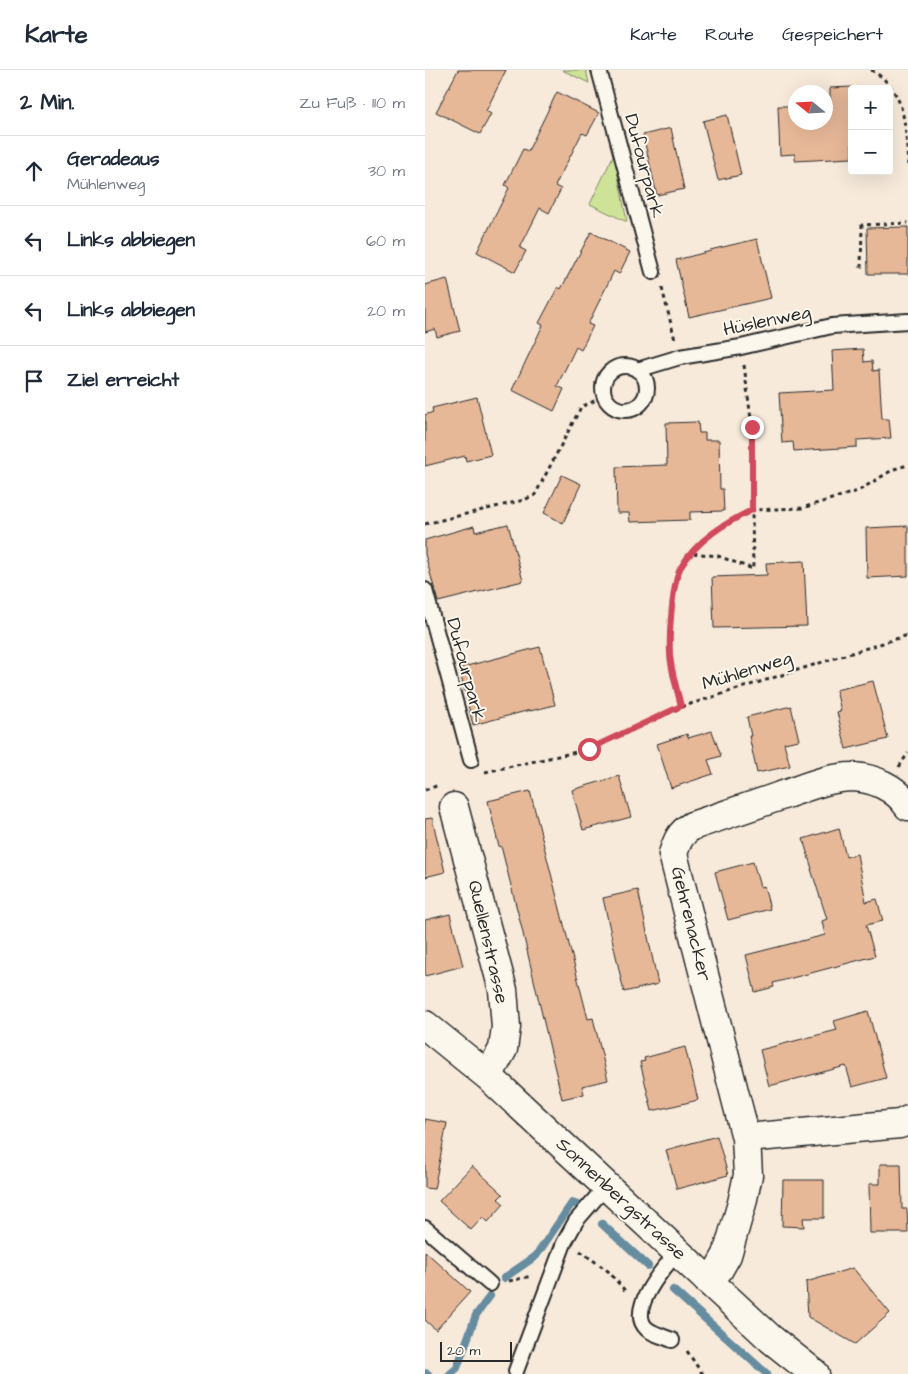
<!DOCTYPE html>
<html lang="de">
<meta charset="utf-8">
<style>
body{margin:0;font-family:"Architects Daughter",sans-serif;background:#f6f6f7;color:#1f2937}
.controls{position:absolute;right:15px;top:15px;display:grid;overflow:hidden;border-radius:5px;box-shadow:0 5px 20px #0002}
.controls button{width:45px;height:45px;display:grid;place-items:center;padding:0;border:0;border-bottom:1px solid #e0e1e3;background:#fff;color:#1f2937;font:25px sans-serif}
.compass{position:absolute;left:363px;top:15px;width:45px;height:45px;border-radius:50%;background:#fff;box-shadow:0 5px 20px #0002;rotate:288deg}
.scale{position:absolute;left:15px;bottom:12px;width:72px;box-sizing:border-box;padding-left:5px;border:2px solid #2b2b2b;border-top:0;font-size:14px;line-height:18px;white-space:nowrap;color:#2b2b2b;-webkit-text-stroke:4px #fbf7ec;paint-order:stroke}
.stop{position:absolute;width:15px;height:15px;margin:-11px;border:4px solid #d1495b;border-radius:50%;background:#fff}
.stop.end{background:#d1495b;border-color:#fff;box-shadow:0 1px 5px #0008}
.list{margin:0;padding:0;list-style:none}
h2{display:flex;justify-content:space-between;align-items:center;height:65px;margin:0;padding:0 20px;font-size:21px}
h2 small{font-size:16px;font-weight:400;color:#747a83}
.list li{display:grid;grid-template-columns:32px 1fr auto;gap:15px;align-items:center;box-sizing:border-box;height:70px;padding:0 20px;border-top:1px solid #e0e1e3}
.list b{display:block;font-size:19px;white-space:nowrap}
.list p{margin:0;font-size:16px;white-space:nowrap;color:#747a83}
.list em{font-size:16px;font-style:normal;color:#747a83}
.icon{flex:none;width:28px;height:28px;fill:none;stroke:currentColor;stroke-width:2;stroke-linecap:round;stroke-linejoin:round}
.map{position:relative;flex:none;width:483px;height:1304px;overflow:hidden}
header{display:flex;align-items:center;gap:30px;box-sizing:border-box;height:70px;padding:0 25px;background:#fff;border-bottom:1px solid #e0e1e3}
header strong{font-size:24px}
nav{display:flex;gap:28px;margin-inline-start:auto;font-size:18px}
main{display:flex}
aside{flex:1;background:#fff}
.map>svg:first-child{display:block}
</style>
<header>
<strong>Karte</strong>
<nav><a>Karte</a><a>Route</a><a>Gespeichert</a></nav>
</header>
<main>
<aside>
<h2>2 Min.<small>Zu Fuß · 110 m</small></h2>
<ul class="list">
<li><svg class="icon" aria-label="ahead" viewBox="0 0 24 24"><path d="M12 20V5M6 11l6-6 6 6"/></svg><div><b>Geradeaus</b><p>Mühlenweg</p></div><em>30 m</em></li>
<li><svg class="icon" aria-label="left" viewBox="0 0 24 24"><path d="M17 20v-9H6M10 6l-5 5 5 5"/></svg><div><b>Links abbiegen</b></div><em>60 m</em></li>
<li><svg class="icon" aria-label="left" viewBox="0 0 24 24"><path d="M17 20v-9H6M10 6l-5 5 5 5"/></svg><div><b>Links abbiegen</b></div><em>20 m</em></li>
<li><svg class="icon" aria-label="arrive" viewBox="0 0 24 24"><path d="M6 21V4h12l-3 4 3 4H6"/></svg><div><b>Ziel erreicht</b></div></li>
</ul>
</aside>
<div class="map">
<svg width="483" height="1304" viewBox="0 0 483 1304">
<rect width="100%" height="100%" fill="#f7eadb"/>
<filter id="ink" filterUnits="userSpaceOnUse"><feTurbulence type="fractalNoise" baseFrequency=".02" numOctaves="2"/><feDisplacementMap in="SourceGraphic" scale="10" xChannelSelector="R" yChannelSelector="G"/><feConvolveMatrix kernelMatrix="1 2 1 2 8 2 1 2 1" color-interpolation-filters="sRGB"/></filter>
<g filter="url(#ink)">
<path fill="#cfe398" stroke="#7d8762" d="M 137,0 L 161,0 L 164,13 Z
M 189,84 L 202,152 L 165,134 Z"/>
<g fill="none" stroke-linecap="round" stroke-linejoin="round">
<path stroke="#668ca0" stroke-width="8" d="M 177,1154 L 223,1196
M 79,1208 L 111,1186 L 147,1133 L 153,1135
M 248,1220 L 342,1304
M 0,1303 L 3,1304
M 25,1304 L 32,1298 L 51,1245 L 65,1226"/>
</g>
<path fill="#e7b898" stroke="#2b2b2b" d="M 33,0 L 81,0 L 61,41 L 66,44 L 55,64 L 11,42 Z
M 427,17 L 427,88 L 370,91 L 370,84 L 355,85 L 353,36 L 370,36 L 370,52 L 400,52 L 400,35 L 405,35 L 405,18 Z
M 132,22 L 174,43 L 162,65 L 157,63 L 130,116 L 136,119 L 124,143 L 115,138 L 95,178 L 101,181 L 90,202 L 52,182 L 84,118 L 80,115 L 98,79 L 103,81 Z
M 302,45 L 316,105 L 293,110 L 278,51 Z
M 246,58 L 259,119 L 232,125 L 218,65 Z
M 483,157 L 483,204 L 443,204 L 442,158 Z
M 166,162 L 205,182 L 194,204 L 189,201 L 163,254 L 168,256 L 156,280 L 151,277 L 132,316 L 139,319 L 129,341 L 87,320 L 118,255 L 114,253 L 133,217 L 136,219 Z
M 332,169 L 346,228 L 264,247 L 251,190 L 286,181 L 285,180 Z
M 22,209 L 35,261 L 12,267 L 10,259 L 0,262 L 0,215 Z
M 438,279 L 439,292 L 447,291 L 448,301 L 454,300 L 457,349 L 464,349 L 466,368 L 432,370 L 432,377 L 369,381 L 368,372 L 357,373 L 354,323 L 409,320 L 407,281 Z
M 52,327 L 66,385 L 41,391 L 40,386 L 0,396 L 0,345 L 8,342 L 7,338 Z
M 273,352 L 274,363 L 280,363 L 280,370 L 294,370 L 295,419 L 298,419 L 299,441 L 265,442 L 265,450 L 205,452 L 204,443 L 192,443 L 191,397 L 242,395 L 241,353 Z
M 137,405 L 156,414 L 138,453 L 119,443 Z
M 83,454 L 98,511 L 13,532 L 0,484 L 0,470 L 49,456 L 50,462 Z
M 483,456 L 483,506 L 442,508 L 441,458 Z
M 379,491 L 382,556 L 289,558 L 287,507 L 342,505 L 341,493 Z
M 115,577 L 130,635 L 105,641 L 105,640 L 48,655 L 34,598 Z
M 448,611 L 463,669 L 421,679 L 412,642 L 416,641 L 411,620 Z
M 366,636 L 374,670 L 359,673 L 365,696 L 332,703 L 324,666 L 326,666 L 322,647 Z
M 287,661 L 296,686 L 283,690 L 288,704 L 246,718 L 232,674 L 262,664 L 263,668 Z
M 194,706 L 206,747 L 158,760 L 147,720 Z
M 105,721 L 163,949 L 168,948 L 183,1010 L 157,1016 L 159,1024 L 137,1029 L 96,855 L 76,776 L 74,777 L 63,731 Z
M 7,748 L 20,802 L 0,807 L 0,749 Z
M 414,758 L 421,787 L 432,784 L 441,832 L 452,829 L 458,851 L 441,855 L 450,886 L 348,913 L 349,917 L 330,922 L 321,885 L 400,865 L 397,851 L 402,849 L 386,799 L 387,799 L 378,769 Z
M 328,792 L 335,817 L 339,816 L 345,839 L 303,850 L 290,802 Z
M 213,820 L 233,914 L 199,922 L 178,828 Z
M 25,844 L 38,896 L 0,906 L 0,850 Z
M 443,941 L 461,1008 L 427,1017 L 421,996 L 344,1016 L 335,980 L 412,960 L 409,951 Z
M 260,977 L 273,1030 L 227,1041 L 215,992 L 220,991 L 219,988 Z
M 0,1049 L 22,1053 L 9,1119 L 0,1118 Z
M 292,1066 L 303,1105 L 252,1119 L 241,1080 Z
M 455,1094 L 476,1094 L 477,1139 L 482,1139 L 483,1163 L 445,1163 L 444,1114 L 455,1114 Z
M 47,1096 L 78,1124 L 73,1129 L 79,1134 L 63,1152 L 58,1147 L 46,1160 L 14,1131 Z
M 358,1110 L 399,1110 L 399,1148 L 378,1148 L 379,1157 L 357,1156 Z
M 0,1181 L 45,1222 L 11,1260 L 0,1250 Z
M 428,1198 L 465,1243 L 430,1274 L 383,1247 L 381,1212 Z"/>
<g fill="none" stroke-linecap="round" stroke-linejoin="round">
<defs>
<path id="lane" d="M 174,0 L 228,202
M178 318a22 22 0 1 1 44 0a22 22 0 1 1-44 0Z
M 212,300 L 255,287 L 316,277 L 407,256 L 483,251
M 0,520 L 46,690
M 0,1158 L 65,1214
M 247,1270 C 240,1267 228,1264 222,1259 C 201,1240 240,1196 253,1182
M 91,1301 L 139,1173 L 151,1151 L 182,1115"/>
<path id="street" d="M 29,737 L 78,920 L 81,957 L 78,979 L 63,1006
M 0,955 L 63,1006 L 346,1269 L 390,1304
M 321,1068 L 475,1054 L 483,1050
M 283,1211 L 294,1199 L 302,1185 L 317,1133 L 323,1105 L 321,1068 L 248,784 C 252,771 255,763 267,756 C 299,745 330,735 361,724 C 382,717 405,707 428,707 C 449,708 471,718 483,736"/>
</defs>
<use href="#lane" stroke="#2b2b2b" stroke-width="18"/>
<use href="#street" stroke="#2b2b2b" stroke-width="31"/>
<path stroke="#2b2b2b" stroke-width="3" stroke-dasharray="4 4" stroke-linecap="butt" d="M 446,0 C 483,21 480,59 483,95
M 436,198 L 437,155 L 483,153
M 237,218 L 250,270
M 319,295 L 327,357 L 327,440 L 377,438 L 433,421 L 469,399 L 483,395
M 0,454 L 99,430 L 110,425 L 156,337 L 180,326
M 256,637 C 252,619 246,601 245,584 C 244,565 247,512 256,497 C 272,470 300,453 327,440 L 328,499 L 293,486 L 267,483
M 474,697 L 483,683
M 60,702 L 165,679 L 256,637 L 483,565
M 0,720 L 14,715
M 155,1181 L 183,1201 L 202,1223
M 84,1211 L 107,1206
M 262,1281 L 276,1302 L 279,1304"/>
<use href="#lane" stroke="#fbf7ec" stroke-width="14"/>
<use href="#street" stroke="#fbf7ec" stroke-width="28"/>
</g>
</g>
<g fill="none" stroke-linecap="round" stroke-linejoin="round" filter="url(#ink)">
<path stroke="#d1495b" stroke-width="6" d="M 164,679 L 256,636 C 252,619 246,601 245,584 C 244,565 247,512 256,497 C 272,470 300,453 327,440 L 327,357"/>
</g>
<g text-anchor="middle" dominant-baseline="central" stroke-width="4" stroke-linejoin="round" paint-order="stroke">
<g font-size="19" fill="#2b2b2b" stroke="#fbf7ec">
<text transform="translate(219 96) rotate(75)">Dufourpark</text>
<text transform="translate(342 251) rotate(-12)">Hüslenweg</text>
<text transform="translate(41 600) rotate(75)">Dufourpark</text>
<text transform="translate(322 601) rotate(-17)">Mühlenweg</text>
<text transform="translate(266 854) rotate(76)">Gehrenacker</text>
<text transform="translate(63 872) rotate(77)">Quellenstrasse</text>
<text transform="translate(196 1129) rotate(43)">Sonnenbergstrasse</text>
</g>
</g>
</svg>
<div class="controls">
<button>+</button>
<button>−</button>
</div>
<svg class="compass" viewBox="-18 -18 36 36"><path d="M0-13l5 13h-10z" fill="#e53935"/><path d="M0 13l5-13h-10z" fill="#747a83"/></svg>
<div class="scale">20 m</div>
<div class="stop" style="left:164px;top:679px"></div>
<div class="stop end" style="left:327px;top:357px"></div>
</div>
</main>
